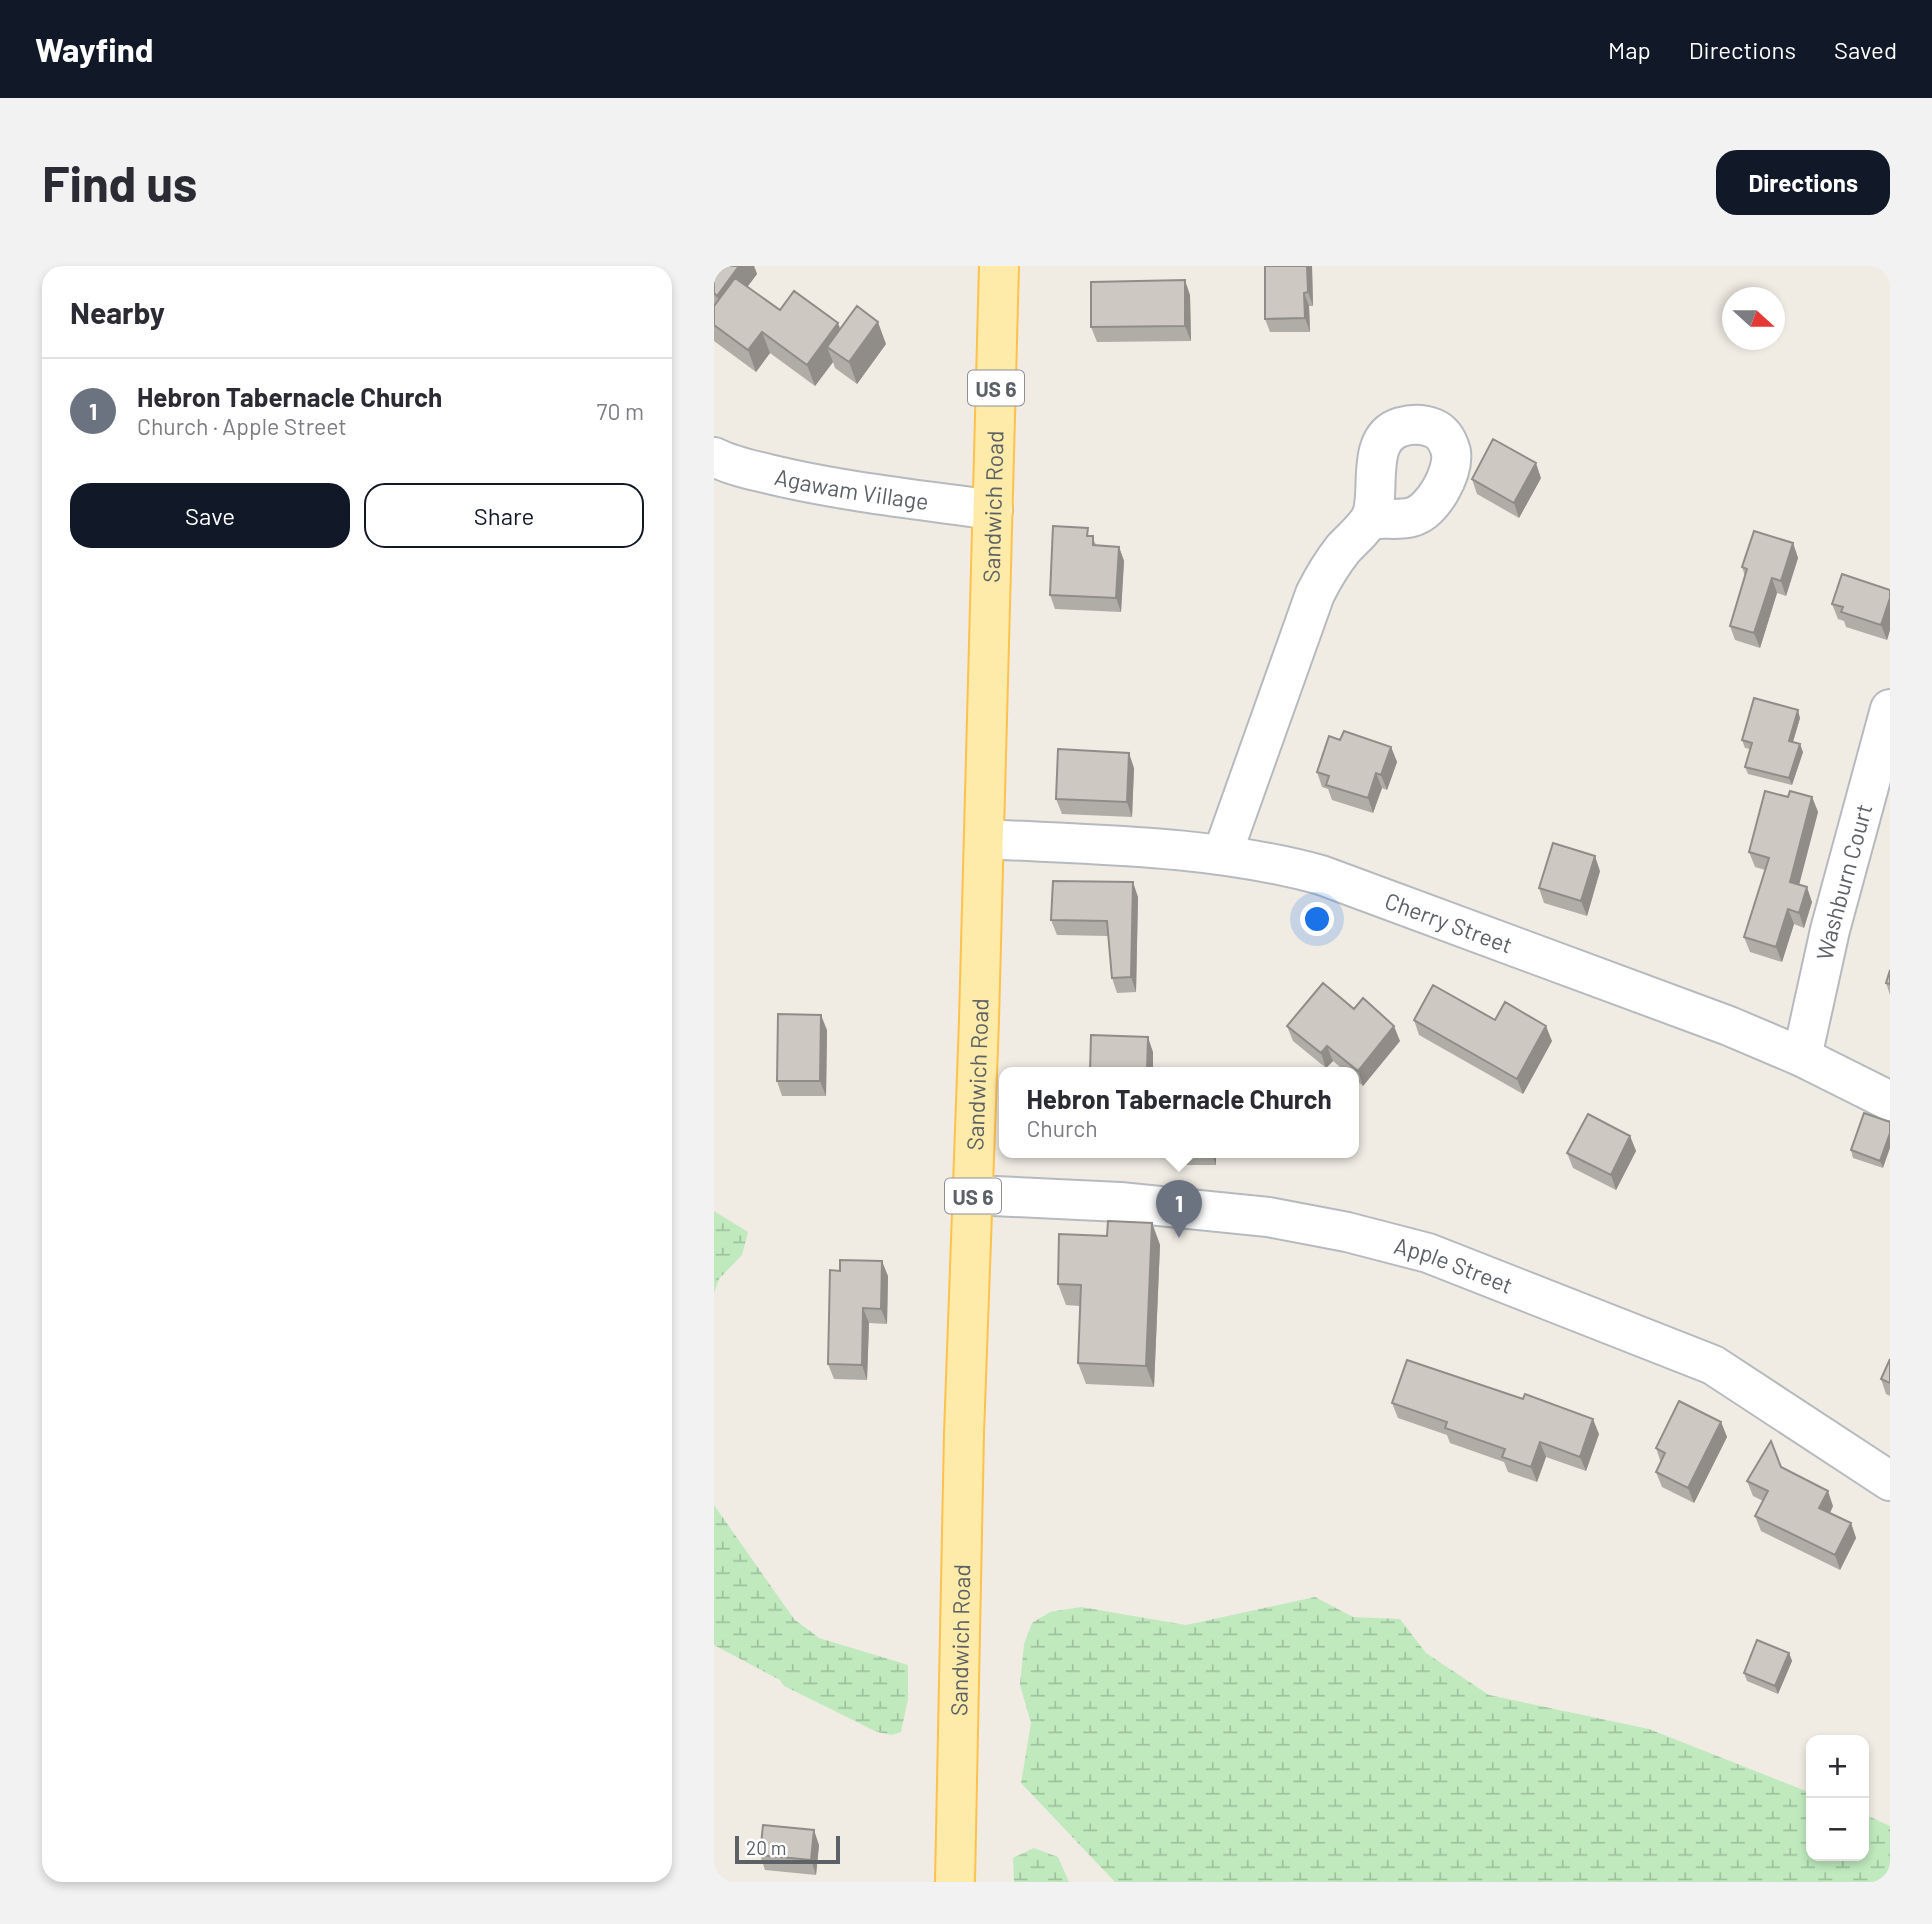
<!DOCTYPE html>
<meta charset="utf-8">
<style>
body{margin:0;font-family:Barlow,sans-serif;background:#f2f2f3;color:#2b2b33}
.controls{position:absolute;right:21px;bottom:21px;display:grid;overflow:hidden;border-radius:14px;box-shadow:0 4px 10px #0003}
.controls button{width:63px;height:63px;display:grid;place-items:center;padding:0;border:0;border-bottom:2px solid #e1e1e2;background:#fff;color:#2b2b33;font:35px sans-serif}
.compass{position:absolute;left:1008px;top:21px;width:63px;height:63px;border-radius:50%;background:#fff;box-shadow:0 4px 10px #0003;rotate:111deg}
.scale{position:absolute;left:21px;bottom:18px;width:105px;box-sizing:border-box;padding-left:7px;border:4px solid #5b6166;border-top:0;font-size:19px;line-height:24px;white-space:nowrap;color:#5b6166;-webkit-text-stroke:5px #fff;paint-order:stroke}
.you{position:absolute;left:604px;top:654px;width:24px;height:24px;margin:-18px;border:5px solid #fff;border-radius:50%;background:#1a73e8;box-shadow:0 0 0 10px #1a73e833}
.badge{display:grid;place-items:center;width:46px;height:46px;border-radius:50%;background:#111827;color:#fff;font-size:23px;font-weight:700}
.pin{position:absolute;translate:-50% -58px;filter:drop-shadow(0 2px 4px #0008)}
.pin::after{content:'';position:absolute;top:37px;width:24px;height:21px;background:inherit;clip-path:polygon(0 0,100% 0,50% 100%)}
.popup{position:absolute;left:285px;top:801px;width:360px;height:91px;box-sizing:border-box;display:grid;place-content:center;border-radius:14px;background:#fff;filter:drop-shadow(0 2px 5px #0005);font-size:23px;white-space:nowrap;color:#7c7c81}
.popup b{font-size:26px;color:#2b2b33}
.popup::after{content:'';position:absolute;left:50%;top:100%;margin-left:-14px;border:14px solid transparent;border-top-color:#fff}
.list{margin:0;padding:0;list-style:none}
h2{display:flex;justify-content:space-between;align-items:center;height:91px;margin:0;padding:0 28px;font-size:30px}
h2 small{font-size:23px;font-weight:400;color:#7c7c81}
.list li{display:grid;grid-template-columns:46px 1fr auto;gap:21px;align-items:center;box-sizing:border-box;height:105px;padding:0 28px;border-top:2px solid #e1e1e2}
.list b{display:block;font-size:26px;white-space:nowrap}
.list p{margin:0;font-size:23px;white-space:nowrap;color:#7c7c81}
.list em{font-size:23px;font-style:normal;color:#7c7c81}
.actions{display:flex;gap:14px;padding:21px 28px}
.actions a{flex:1;padding:16px 0;border:2px solid #111827;border-radius:21px;text-align:center;font-size:24px;color:#111827}
.actions .main{background:#111827;color:#fff}
.map{position:relative;flex:none;width:1176px;height:1616px;overflow:hidden;border-radius:21px}
header{display:flex;align-items:center;gap:42px;box-sizing:border-box;height:98px;padding:0 35px;background:#111827;color:#fff}
header strong{font-size:33px}
nav{display:flex;gap:38px;margin-inline-start:auto;font-size:24px}
.intro{display:flex;align-items:center;justify-content:space-between;box-sizing:border-box;height:168px;padding:0 42px}
h1{margin:0;font-size:49px}
.button{padding:18px 32px;border-radius:21px;background:#111827;color:#fff;font-size:24px;font-weight:700}
main{display:flex;gap:42px;padding:0 42px}
aside{flex:1;background:#fff;border-radius:21px;box-shadow:0 4px 10px #0003}
.map>svg:first-child{display:block}
</style>
<header>
<strong>Wayfind</strong>
<nav><a>Map</a><a>Directions</a><a>Saved</a></nav>
</header>
<div class="intro"><h1>Find us</h1><a class="button">Directions</a></div>
<main>
<aside>
<h2>Nearby<small></small></h2>
<ul class="list">
<li><span class="badge" style="background:#6b7280">1</span><div><b>Hebron Tabernacle Church</b><p>Church · Apple Street</p></div><em>70 m</em></li>
</ul>
<div class="actions"><a class="main">Save</a><a>Share</a></div>
</aside>
<div class="map">
<svg width="1176" height="1616" viewBox="0 0 1176 1616">
<defs>
<pattern id="wetland-marsh" width="20" height="14" patternUnits="userSpaceOnUse" patternTransform="scale(1.75)"><rect width="20" height="14" fill="#c0eabe"/><path d="M1 5h8M5 5V1M11 12h8M15 12V8" fill="none" stroke="#9fc19e"/></pattern>
</defs>
<rect width="100%" height="100%" fill="#f0ece4"/>
<path fill="url(#wetland-marsh)" d="M 0,945 L 34,966 L 28,989 L 5,1013 L 0,1027 Z
M 0,1239 L 80,1353 L 105,1372 L 194,1399 L 194,1433 L 187,1466 L 178,1469 L 163,1466 L 70,1420 L 66,1414 L 0,1379 Z
M 601,1331 L 639,1351 L 686,1353 L 712,1387 L 775,1429 L 935,1463 L 1097,1527 L 1097,1590 L 1150,1590 L 1150,1548 L 1176,1560 L 1176,1616 L 401,1616 L 307,1517 L 317,1457 L 306,1419 L 310,1378 L 318,1357 L 336,1346 L 367,1341 L 472,1359 Z
M 320,1582 L 344,1591 L 355,1616 L 300,1616 L 299,1592 Z"/>
<g fill="none" stroke-linecap="round" stroke-linejoin="round">
<defs>
<g id="minor">
<path id="s1" d="M 0,191 C 22,202 48,206 72,212 C 140,227 209,234 279,244"/>
<path id="s2" d="M 270,573 C 383,579 497,579 607,609 L 1015,760 L 1088,791 L 1176,835"/>
<path d="M 508,589 L 601,328 C 609,312 618,297 629,283 C 638,273 651,263 657,251 C 668,227 650,172 687,161 C 698,158 709,158 719,162 C 729,166 734,175 737,186 C 740,207 719,245 698,251 C 684,255 669,251 656,254"/>
<path id="s3" d="M 1088,791 L 1116,664 L 1176,443"/>
<path id="s4" d="M 259,929 L 406,936 L 554,951 L 633,966 L 714,987 L 999,1099 L 1176,1215"/>
</g>
<g id="primary">
<path id="s5" d="M 241,1616 L 250,1167 L 265,754 L 285,0"/>
</g>
</defs>
<use href="#minor" stroke="#b6babf" stroke-width="42"/>
<use href="#primary" stroke="#ffc14d" stroke-width="42"/>
<use href="#minor" stroke="#fff" stroke-width="38"/>
<use href="#primary" stroke="#ffeba9" stroke-width="38"/>
</g>
<path fill="#b0ada7" d="M 0,0 L 40,0 L 43,8 L 33,21 L 66,44 L 172,78 L 143,118 L 121,102 L 119,96 L 101,120 L 56,87 L 42,106 L 0,75 Z
M 551,0 L 598,0 L 599,40 L 595,40 L 596,66 L 556,66 L 551,53 Z
M 476,29 L 477,75 L 383,76 L 377,61 Z
M 827,212 L 805,252 L 763,228 L 758,213 Z
M 377,270 L 383,280 L 405,281 L 410,295 L 407,346 L 341,343 L 336,329 Z
M 1079,277 L 1084,292 L 1072,330 L 1063,327 L 1046,382 L 1021,374 L 1016,360 L 1031,310 L 1028,301 Z
M 1176,332 L 1176,364 L 1173,374 L 1132,361 L 1130,355 L 1124,353 L 1118,338 Z
M 1086,452 L 1079,476 L 1089,486 L 1078,519 L 1034,508 L 1031,501 L 1036,483 L 1031,482 L 1028,474 Z
M 626,474 L 677,481 L 683,496 L 673,524 L 668,522 L 659,547 L 618,534 L 614,523 L 608,521 L 603,506 Z
M 420,502 L 418,551 L 348,548 L 342,533 Z
M 1074,531 L 1098,531 L 1104,546 L 1085,618 L 1098,636 L 1090,662 L 1080,658 L 1068,696 L 1036,686 L 1030,671 L 1051,604 L 1041,601 L 1035,586 Z
M 886,605 L 873,650 L 830,637 L 825,622 Z
M 424,631 L 422,726 L 403,727 L 398,712 L 394,670 L 343,669 L 337,654 Z
M 1176,704 L 1176,729 L 1172,717 Z
M 640,743 L 686,775 L 649,820 L 640,812 L 640,806 L 632,806 L 619,795 L 612,802 L 579,775 L 573,760 Z
M 700,754 L 781,754 L 838,775 L 809,828 L 705,769 Z
M 113,764 L 112,830 L 68,830 L 63,815 Z
M 1150,847 L 1169,902 L 1139,892 L 1137,884 Z
M 916,870 L 922,885 L 902,924 L 859,902 L 853,887 Z
M 467,886 L 502,886 L 502,899 L 471,899 Z
M 438,957 L 446,979 L 440,1121 L 372,1118 L 364,1097 L 366,1040 L 352,1039 L 344,1018 L 393,970 Z
M 116,1004 L 174,1010 L 173,1058 L 155,1057 L 153,1114 L 120,1113 L 114,1098 Z
M 1176,1093 L 1176,1130 L 1172,1128 L 1167,1113 Z
M 678,1137 L 885,1168 L 872,1205 L 832,1191 L 823,1216 L 794,1206 L 790,1196 L 736,1177 L 733,1169 L 684,1152 Z
M 1007,1156 L 1013,1171 L 980,1237 L 948,1221 L 942,1206 L 947,1197 L 942,1182 Z
M 1067,1201 L 1119,1240 L 1116,1247 L 1137,1257 L 1142,1272 L 1126,1304 L 1047,1265 L 1041,1250 L 1049,1235 L 1039,1230 L 1033,1215 Z
M 1075,1387 L 1078,1395 L 1064,1428 L 1033,1415 L 1030,1407 Z
M 105,1579 L 102,1609 L 51,1604 L 46,1589 Z"/>
<path fill="#908d88" d="M 25,0 L 40,0 L 43,8 L 11,51 L 3,30 Z
M 593,0 L 598,0 L 599,40 L 594,26 Z
M 471,14 L 476,29 L 477,75 L 471,60 Z
M 590,27 L 595,40 L 596,66 L 591,52 Z
M 164,56 L 172,78 L 143,118 L 135,96 Z
M 124,57 L 132,78 L 113,81 L 119,96 L 101,120 L 93,99 Z
M 48,66 L 56,87 L 42,106 L 34,84 Z
M 822,197 L 827,212 L 805,252 L 800,237 Z
M 1079,277 L 1084,292 L 1072,330 L 1067,315 Z
M 405,281 L 410,295 L 407,346 L 402,332 Z
M 1058,312 L 1063,327 L 1046,382 L 1040,367 Z
M 1176,332 L 1176,364 L 1173,374 L 1167,359 Z
M 1084,444 L 1086,452 L 1077,482 L 1075,475 Z
M 1086,478 L 1089,486 L 1078,519 L 1075,512 Z
M 677,481 L 683,496 L 673,524 L 667,509 Z
M 415,487 L 420,502 L 418,551 L 413,536 Z
M 662,507 L 668,522 L 659,547 L 654,532 Z
M 1098,531 L 1104,546 L 1082,631 L 1076,616 Z
M 881,590 L 886,605 L 873,650 L 867,635 Z
M 419,616 L 424,631 L 422,726 L 417,711 Z
M 1093,621 L 1098,636 L 1090,662 L 1085,647 Z
M 1074,643 L 1080,658 L 1068,696 L 1062,681 Z
M 107,749 L 113,764 L 112,830 L 106,815 Z
M 680,760 L 686,775 L 649,820 L 644,805 Z
M 832,760 L 838,775 L 809,828 L 803,813 Z
M 434,771 L 439,786 L 439,806 L 433,806 Z
M 613,780 L 619,795 L 612,802 L 607,787 Z
M 1176,867 L 1176,882 L 1169,902 L 1166,895 Z
M 916,870 L 922,885 L 902,924 L 897,909 Z
M 497,886 L 502,886 L 502,899 Z
M 438,957 L 446,979 L 440,1121 L 432,1100 Z
M 168,995 L 174,1010 L 173,1058 L 167,1043 Z
M 149,1042 L 155,1057 L 153,1114 L 148,1099 Z
M 879,1153 L 885,1168 L 872,1205 L 866,1191 Z
M 1007,1156 L 1013,1171 L 980,1237 L 974,1222 Z
M 826,1176 L 832,1191 L 823,1216 L 817,1201 Z
M 1114,1225 L 1119,1240 L 1111,1257 L 1105,1242 Z
M 1137,1257 L 1142,1272 L 1126,1304 L 1121,1289 Z
M 1075,1387 L 1078,1395 L 1064,1428 L 1061,1420 Z
M 100,1564 L 105,1579 L 102,1609 L 97,1594 Z"/>
<path fill="#cdc9c2" stroke="#908d88" stroke-width="2" d="M 0,0 L 25,0 L 3,30 L 0,27 Z
M 551,0 L 593,0 L 594,26 L 590,27 L 591,52 L 551,53 Z
M 21,12 L 66,44 L 80,25 L 124,57 L 93,99 L 48,66 L 34,84 L 0,59 L 0,40 Z
M 471,14 L 471,60 L 377,61 L 377,16 Z
M 143,40 L 164,56 L 135,96 L 113,81 Z
M 779,173 L 822,197 L 800,237 L 758,213 Z
M 339,260 L 374,262 L 373,270 L 379,270 L 379,279 L 405,281 L 402,332 L 336,329 Z
M 1040,265 L 1079,277 L 1067,315 L 1058,312 L 1040,367 L 1016,360 L 1033,303 L 1028,301 Z
M 1128,308 L 1176,324 L 1176,332 L 1167,359 L 1127,346 L 1129,341 L 1118,338 Z
M 1040,432 L 1084,444 L 1075,475 L 1086,478 L 1075,512 L 1031,501 L 1038,477 L 1028,474 Z
M 630,465 L 677,481 L 667,509 L 662,507 L 654,532 L 612,519 L 615,510 L 603,506 L 615,470 L 626,474 Z
M 344,483 L 415,487 L 413,536 L 342,533 Z
M 1051,525 L 1074,531 L 1076,525 L 1098,531 L 1076,616 L 1093,621 L 1085,647 L 1074,643 L 1062,681 L 1030,671 L 1055,592 L 1035,586 Z
M 839,577 L 881,590 L 867,635 L 825,622 Z
M 339,615 L 419,616 L 417,711 L 398,712 L 393,655 L 337,654 Z
M 1176,704 L 1176,718 L 1172,717 Z
M 609,717 L 640,743 L 649,732 L 680,760 L 644,805 L 613,780 L 607,787 L 573,760 Z
M 719,719 L 781,754 L 791,736 L 832,760 L 803,813 L 700,754 Z
M 64,748 L 107,749 L 106,815 L 63,815 Z
M 377,769 L 434,771 L 433,806 L 376,806 Z
M 1150,847 L 1176,856 L 1176,867 L 1166,895 L 1137,884 Z
M 874,848 L 916,870 L 897,909 L 853,887 Z
M 394,955 L 438,957 L 432,1100 L 364,1097 L 367,1019 L 344,1018 L 345,968 L 393,970 Z
M 126,994 L 168,995 L 167,1043 L 149,1042 L 148,1099 L 114,1098 L 116,1004 L 126,1005 Z
M 1176,1093 L 1176,1117 L 1167,1113 Z
M 693,1094 L 809,1133 L 811,1128 L 879,1153 L 866,1191 L 826,1176 L 817,1201 L 788,1191 L 791,1183 L 731,1162 L 733,1156 L 678,1137 Z
M 965,1135 L 1007,1156 L 974,1222 L 942,1206 L 951,1187 L 942,1182 Z
M 1057,1175 L 1067,1201 L 1114,1225 L 1105,1242 L 1137,1257 L 1121,1289 L 1041,1250 L 1054,1225 L 1033,1215 Z
M 1043,1374 L 1075,1387 L 1061,1420 L 1030,1407 Z
M 49,1559 L 100,1564 L 97,1594 L 46,1589 Z"/>
<g text-anchor="middle" dominant-baseline="central" stroke-width="7" stroke-linejoin="round" paint-order="stroke">
<g fill="#fff" stroke="#8c9094" stroke-width="2">
<rect x="254" y="104.5" width="56" height="35" rx="5"/>
<rect x="231" y="912.5" width="56" height="35" rx="5"/>
</g>
<g font-size="21" font-weight="bold" fill="#5b6166">
<text x="282" y="122">US 6</text>
<text x="259" y="930">US 6</text>
</g>
<g font-size="23" fill="#5b6166" stroke="#fff">
<text stroke="none"><textPath href="#s1" startOffset="142">Agawam Village</textPath></text>
<text stroke="none"><textPath href="#s5" startOffset="1376">Sandwich Road</textPath></text>
<text stroke="none"><textPath href="#s3" startOffset="180">Washburn Court</textPath></text>
<text stroke="none"><textPath href="#s2" startOffset="476">Cherry Street</textPath></text>
<text stroke="none"><textPath href="#s5" startOffset="808">Sandwich Road</textPath></text>
<text stroke="none"><textPath href="#s4" startOffset="488">Apple Street</textPath></text>
<text stroke="none"><textPath href="#s5" startOffset="242">Sandwich Road</textPath></text>
</g>
</g>
</svg>
<div class="controls">
<button>+</button>
<button>−</button>
</div>
<svg class="compass" viewBox="-18 -18 36 36"><path d="M0-13l5 13h-10z" fill="#e53935"/><path d="M0 13l5-13h-10z" fill="#7c7c81"/></svg>
<div class="scale">20 m</div>
<div class="you"></div>
<div class="pin badge" style="left:465px;top:972px;background:#6b7280">1</div>
<div class="popup"><b>Hebron Tabernacle Church</b>Church</div>
</div>
</main>
